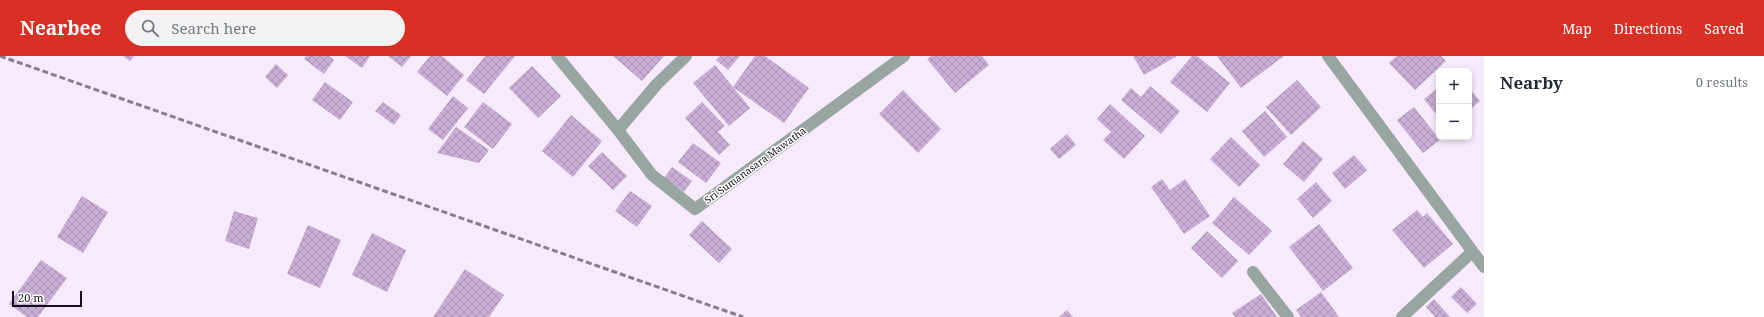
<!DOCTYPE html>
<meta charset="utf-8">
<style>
body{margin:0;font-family:"Noto Serif",serif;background:#f2f2f3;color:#1f2937}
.controls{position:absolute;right:12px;top:12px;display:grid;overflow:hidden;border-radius:6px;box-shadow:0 2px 6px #0003}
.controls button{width:36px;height:36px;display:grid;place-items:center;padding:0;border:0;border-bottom:1px solid #e0e1e3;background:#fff;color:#1f2937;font:20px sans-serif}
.scale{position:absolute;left:12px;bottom:10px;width:70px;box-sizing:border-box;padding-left:4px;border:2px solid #140f17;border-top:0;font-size:11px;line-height:14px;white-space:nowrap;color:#140f17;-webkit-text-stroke:3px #fff;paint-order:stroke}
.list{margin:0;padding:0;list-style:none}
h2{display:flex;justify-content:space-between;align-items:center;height:52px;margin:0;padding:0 16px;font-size:17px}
h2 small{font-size:13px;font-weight:400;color:#747a83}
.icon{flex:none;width:22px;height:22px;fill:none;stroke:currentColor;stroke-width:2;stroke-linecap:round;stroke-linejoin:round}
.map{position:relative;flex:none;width:1484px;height:261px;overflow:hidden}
header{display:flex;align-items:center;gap:24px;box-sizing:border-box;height:56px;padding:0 20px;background:#d93025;color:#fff}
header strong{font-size:19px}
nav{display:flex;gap:22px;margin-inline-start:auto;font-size:14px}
.search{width:280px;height:36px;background:#f2f2f3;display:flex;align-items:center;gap:10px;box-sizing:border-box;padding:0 14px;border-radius:22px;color:#747a83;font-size:15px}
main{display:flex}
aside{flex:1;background:#fff}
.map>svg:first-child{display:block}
</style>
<header>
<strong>Nearbee</strong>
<div class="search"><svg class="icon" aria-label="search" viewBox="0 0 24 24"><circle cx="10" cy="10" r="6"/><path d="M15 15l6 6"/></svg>Search here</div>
<nav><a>Map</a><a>Directions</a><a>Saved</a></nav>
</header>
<main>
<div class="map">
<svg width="1484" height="261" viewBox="0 0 1484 261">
<defs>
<pattern id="building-cross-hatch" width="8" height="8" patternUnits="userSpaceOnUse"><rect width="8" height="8" fill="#c8add5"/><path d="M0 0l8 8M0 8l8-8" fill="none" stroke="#ab94b6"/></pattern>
</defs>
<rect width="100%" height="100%" fill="#f6eafc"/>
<path fill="url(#building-cross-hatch)" d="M 123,0 L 134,0 L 130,5 Z
M 306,0 L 329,0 L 334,4 L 324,18 L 304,3 Z
M 345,0 L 370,0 L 362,12 Z
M 388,0 L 411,0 L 402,11 Z
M 430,0 L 442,0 L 464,19 L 447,40 L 417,16 Z
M 485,0 L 515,0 L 484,38 L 466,24 Z
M 613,0 L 664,0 L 642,25 Z
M 720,0 L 740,0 L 728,14 L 716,4 Z
M 755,0 L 765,0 L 809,32 L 784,67 L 733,31 L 750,52 L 729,70 L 693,27 L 715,9 L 733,31 Z
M 931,0 L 982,0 L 989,9 L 955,37 L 927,3 Z
M 1133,0 L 1177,0 L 1144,19 Z
M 1192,0 L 1197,0 L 1230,27 L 1207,56 L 1170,26 Z
M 1217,0 L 1284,0 L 1241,32 Z
M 1397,0 L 1441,0 L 1446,5 L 1415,34 L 1389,7 Z
M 276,8 L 288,19 L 277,32 L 265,21 Z
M 532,10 L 561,40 L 538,62 L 509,32 Z
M 1297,24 L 1321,51 L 1291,79 L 1266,51 Z
M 325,26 L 353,46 L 340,64 L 312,44 Z
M 1150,30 L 1180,55 L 1161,78 L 1121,44 L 1131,32 L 1141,41 Z
M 1439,31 L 1439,62 L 1424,43 Z
M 1469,32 L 1480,45 L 1472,52 L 1469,49 Z
M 903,34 L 941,73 L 918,97 L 879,58 Z
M 453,40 L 468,52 L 443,84 L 428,73 Z
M 383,46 L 401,59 L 394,69 L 375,55 Z
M 483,46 L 512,68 L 493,93 L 464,71 Z
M 702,46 L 725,70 L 718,76 L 730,89 L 719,99 L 685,62 Z
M 1110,48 L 1145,80 L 1124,103 L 1103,84 L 1111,76 L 1097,63 Z
M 1414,51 L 1440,84 L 1423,97 L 1397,64 Z
M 1265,55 L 1287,81 L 1264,101 L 1242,75 Z
M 571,59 L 602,85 L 573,121 L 542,95 Z
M 456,71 L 489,94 L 479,107 L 437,97 Z
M 1067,78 L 1076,89 L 1059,103 L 1050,93 Z
M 1231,81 L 1260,109 L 1239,131 L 1210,103 Z
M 1303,85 L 1323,103 L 1304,126 L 1283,108 Z
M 693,87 L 721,107 L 706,127 L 678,106 Z
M 602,96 L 627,120 L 613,134 L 588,110 Z
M 1354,99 L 1367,114 L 1345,133 L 1332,117 Z
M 672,111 L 692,125 L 684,136 L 664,122 Z
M 1162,123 L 1170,134 L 1185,123 L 1210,160 L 1184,178 L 1151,131 Z
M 1316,126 L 1332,145 L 1313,162 L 1297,143 Z
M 630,135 L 652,150 L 637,171 L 615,155 Z
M 82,140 L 108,156 L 83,197 L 57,181 Z
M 1234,141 L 1272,175 L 1249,199 L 1212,167 Z
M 1417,154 L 1423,161 L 1427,157 L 1453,188 L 1424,212 L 1392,174 Z
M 234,155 L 258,162 L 249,193 L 225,185 Z
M 702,165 L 732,193 L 719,207 L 689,179 Z
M 1319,168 L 1353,212 L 1323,235 L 1289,191 Z
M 308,169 L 341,184 L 320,232 L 287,218 Z
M 1207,175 L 1238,205 L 1222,222 L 1191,192 Z
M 372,177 L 406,194 L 387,236 L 352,219 Z
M 41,204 L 67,222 L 38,261 L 27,261 L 9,248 Z
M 465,213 L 504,239 L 489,261 L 433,261 Z
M 1461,231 L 1477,248 L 1467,257 L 1451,241 Z
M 1321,236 L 1339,261 L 1301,261 L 1296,254 Z
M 1261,238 L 1277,261 L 1235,261 L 1232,257 Z
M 1434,243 L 1450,261 L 1435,261 L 1426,251 Z
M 1067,254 L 1073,261 L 1059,261 Z"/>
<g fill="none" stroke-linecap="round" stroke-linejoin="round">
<path stroke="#99a5a0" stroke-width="12" d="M 557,0 L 618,74 L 652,119 L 695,153 L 904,0
M 1328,0 L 1484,211
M 618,74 L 657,28 L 686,0
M 1253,216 L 1288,261
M 1402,261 L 1472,196"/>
<path stroke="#877e8b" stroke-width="3" stroke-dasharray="6 3" stroke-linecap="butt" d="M 0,0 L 743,261"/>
</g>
<g text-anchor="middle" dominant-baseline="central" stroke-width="3" stroke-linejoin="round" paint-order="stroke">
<g font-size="10" fill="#140f17" stroke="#fff">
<text transform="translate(755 109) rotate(-36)">Sri Sumanasara Mawatha</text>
</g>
</g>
</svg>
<div class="controls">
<button>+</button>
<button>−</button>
</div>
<div class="scale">20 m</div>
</div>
<aside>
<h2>Nearby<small>0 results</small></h2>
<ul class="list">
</ul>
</aside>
</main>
